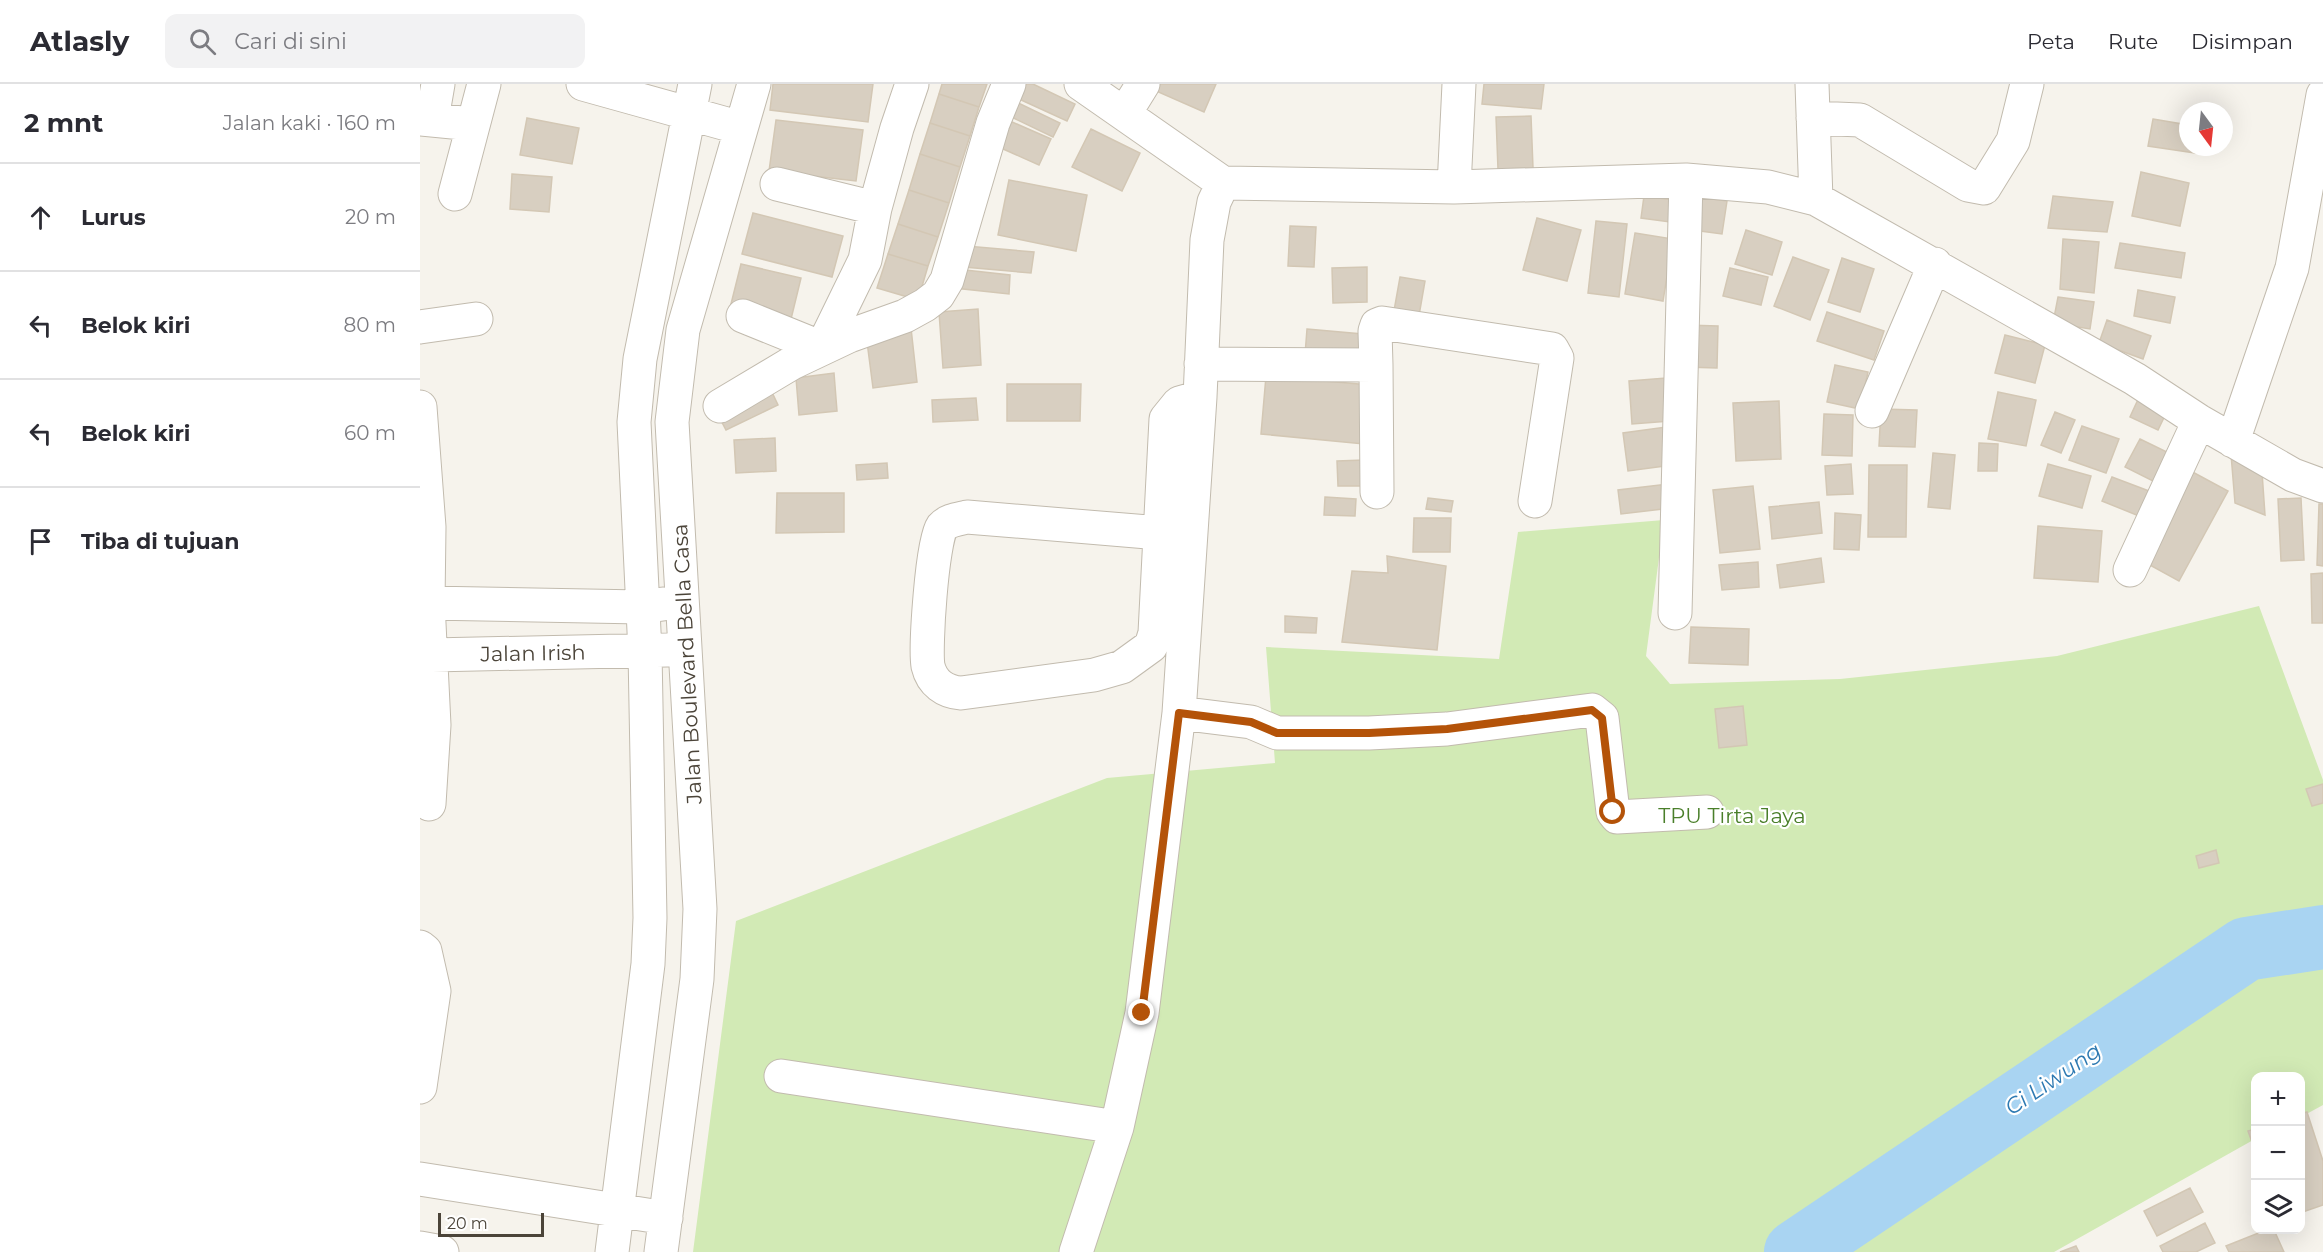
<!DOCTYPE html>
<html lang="id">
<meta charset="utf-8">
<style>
body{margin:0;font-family:Montserrat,sans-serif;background:#f2f2f3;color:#2b2b33}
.controls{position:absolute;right:18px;bottom:18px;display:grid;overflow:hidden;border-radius:12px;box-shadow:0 6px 24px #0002}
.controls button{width:54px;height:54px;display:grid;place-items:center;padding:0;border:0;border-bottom:2px solid #e1e1e2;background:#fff;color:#2b2b33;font:30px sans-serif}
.compass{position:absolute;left:1759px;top:18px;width:54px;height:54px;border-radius:50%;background:#fff;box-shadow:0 6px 24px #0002;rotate:165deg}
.scale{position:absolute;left:18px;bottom:15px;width:106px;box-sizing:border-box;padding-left:6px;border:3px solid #4b4439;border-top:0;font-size:16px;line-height:21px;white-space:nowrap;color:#4b4439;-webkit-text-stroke:4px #fff;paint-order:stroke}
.stop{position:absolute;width:18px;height:18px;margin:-14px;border:4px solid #b45309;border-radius:50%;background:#fff}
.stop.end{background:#b45309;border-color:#fff;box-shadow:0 2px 6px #0008}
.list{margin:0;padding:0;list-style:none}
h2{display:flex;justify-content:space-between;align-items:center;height:78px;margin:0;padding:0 24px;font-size:26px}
h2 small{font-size:20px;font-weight:400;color:#7c7c81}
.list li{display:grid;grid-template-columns:39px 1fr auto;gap:18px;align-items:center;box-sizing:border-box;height:108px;padding:0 24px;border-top:2px solid #e1e1e2}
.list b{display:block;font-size:22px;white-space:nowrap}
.list em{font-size:20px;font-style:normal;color:#7c7c81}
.icon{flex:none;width:33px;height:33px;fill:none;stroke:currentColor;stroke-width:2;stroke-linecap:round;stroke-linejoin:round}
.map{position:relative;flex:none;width:1903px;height:1168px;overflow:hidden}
header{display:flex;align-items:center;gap:36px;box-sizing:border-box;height:84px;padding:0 30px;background:#fff;border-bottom:2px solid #e1e1e2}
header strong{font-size:28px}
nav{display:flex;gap:33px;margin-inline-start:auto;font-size:21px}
.search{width:420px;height:54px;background:#f2f2f3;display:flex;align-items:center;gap:15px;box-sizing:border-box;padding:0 21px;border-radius:12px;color:#7c7c81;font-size:22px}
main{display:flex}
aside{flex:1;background:#fff}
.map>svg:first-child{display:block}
</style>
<header>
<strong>Atlasly</strong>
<div class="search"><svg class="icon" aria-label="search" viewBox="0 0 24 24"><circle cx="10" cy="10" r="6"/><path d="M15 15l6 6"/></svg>Cari di sini</div>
<nav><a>Peta</a><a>Rute</a><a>Disimpan</a></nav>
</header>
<main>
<aside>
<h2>2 mnt<small>Jalan kaki · 160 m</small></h2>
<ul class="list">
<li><svg class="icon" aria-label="ahead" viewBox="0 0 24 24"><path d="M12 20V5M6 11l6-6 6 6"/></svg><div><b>Lurus</b></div><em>20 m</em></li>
<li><svg class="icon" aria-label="left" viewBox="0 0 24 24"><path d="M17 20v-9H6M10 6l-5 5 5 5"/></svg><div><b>Belok kiri</b></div><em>80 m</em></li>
<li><svg class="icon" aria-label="left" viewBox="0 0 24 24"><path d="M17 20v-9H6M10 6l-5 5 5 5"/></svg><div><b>Belok kiri</b></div><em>60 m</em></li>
<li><svg class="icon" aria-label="arrive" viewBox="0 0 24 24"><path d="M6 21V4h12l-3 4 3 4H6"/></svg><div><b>Tiba di tujuan</b></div></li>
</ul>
</aside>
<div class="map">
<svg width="1903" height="1168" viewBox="0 0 1903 1168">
<rect width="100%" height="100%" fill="#f6f3ec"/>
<path fill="#d2eab5" d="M 1244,436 L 1226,572 L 1250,600 L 1420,595 L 1637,572 L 1839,522 L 1903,696 L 1903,1021 L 1881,1033 L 1880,992 L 1836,992 L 1835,1055 L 1634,1168 L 273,1168 L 316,837 L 687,694 L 855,679 L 846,563 L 1079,575 L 1098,448 Z"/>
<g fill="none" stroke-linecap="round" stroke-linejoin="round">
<path stroke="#a9d4f2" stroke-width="64" d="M 1376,1168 L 1826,865 L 1903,853"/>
</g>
<path fill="#d8cfc1" stroke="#d3c7b4" stroke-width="1.5" d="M 353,0 L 453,0 L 448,38 L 350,26 Z
M 522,0 L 567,0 L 559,23 L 519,10 Z
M 593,0 L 613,0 L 655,20 L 647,37 L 588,10 Z
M 740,0 L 796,0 L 784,28 L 736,7 Z
M 1064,0 L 1124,0 L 1121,25 L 1062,20 Z
M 519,10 L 559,23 L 550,52 L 510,39 Z
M 590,15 L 640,39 L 633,53 L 583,29 Z
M 1111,32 L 1113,84 L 1078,85 L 1076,33 Z
M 107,34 L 159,44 L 152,80 L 100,71 Z
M 583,34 L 631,55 L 619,81 L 572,60 Z
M 1733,35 L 1768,41 L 1768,63 L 1782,63 L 1781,70 L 1728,62 Z
M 356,36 L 443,46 L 436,97 L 349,87 Z
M 510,39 L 550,52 L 540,83 L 500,70 Z
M 671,45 L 720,69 L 702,107 L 652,83 Z
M 500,70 L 540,83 L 529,119 L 489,106 Z
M 1721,88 L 1769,99 L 1760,142 L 1712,132 Z
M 92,90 L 132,93 L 129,128 L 90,125 Z
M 589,96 L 667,111 L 656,167 L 578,151 Z
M 489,106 L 529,119 L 518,153 L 478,140 Z
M 1224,112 L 1253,116 L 1250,138 L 1221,134 Z
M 1633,112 L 1693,118 L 1687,148 L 1628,144 Z
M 1278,113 L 1307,117 L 1302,150 L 1273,146 Z
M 333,129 L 423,152 L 412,193 L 322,170 Z
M 1117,134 L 1161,146 L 1147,197 L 1103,186 Z
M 1176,137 L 1207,140 L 1199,213 L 1168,209 Z
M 478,140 L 518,153 L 508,182 L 468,170 Z
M 870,142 L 896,143 L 894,183 L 868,182 Z
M 1326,146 L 1362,158 L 1352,191 L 1315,180 Z
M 1215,149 L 1253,155 L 1243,217 L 1205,210 Z
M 1643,155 L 1679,158 L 1674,209 L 1640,205 Z
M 1700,159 L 1765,169 L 1761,194 L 1695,184 Z
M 546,162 L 614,168 L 611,189 L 544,183 Z
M 468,170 L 508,182 L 498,216 L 457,204 Z
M 1373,173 L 1409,186 L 1390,236 L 1354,222 Z
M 1422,174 L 1454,185 L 1440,228 L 1408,218 Z
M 321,180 L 381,194 L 371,235 L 311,220 Z
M 947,183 L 947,218 L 913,219 L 912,184 Z
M 1310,184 L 1348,193 L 1341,221 L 1303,212 Z
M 536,185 L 590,191 L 589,210 L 534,204 Z
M 980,193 L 1005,197 L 997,243 L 972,238 Z
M 1718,206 L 1755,213 L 1750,239 L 1714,232 Z
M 1638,213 L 1674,218 L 1670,245 L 1633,239 Z
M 558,225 L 561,281 L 523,284 L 519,228 Z
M 1407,228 L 1464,247 L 1454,276 L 1397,257 Z
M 1687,236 L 1731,252 L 1723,275 L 1679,259 Z
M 1265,241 L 1298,242 L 1297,284 L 1264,283 Z
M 491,244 L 497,298 L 453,304 L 446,250 Z
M 887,245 L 954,251 L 952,277 L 885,271 Z
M 1585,251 L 1625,261 L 1615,299 L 1575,289 Z
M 1415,281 L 1448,288 L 1440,325 L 1407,318 Z
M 414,289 L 417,327 L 379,331 L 376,294 Z
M 846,292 L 950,301 L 944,360 L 841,350 Z
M 1246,294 L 1250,337 L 1212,340 L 1209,297 Z
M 587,300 L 661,300 L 660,337 L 587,337 Z
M 349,302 L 358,321 L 306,346 L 296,327 Z
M 1578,308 L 1616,316 L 1606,362 L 1568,355 Z
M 1721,309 L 1749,323 L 1738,346 L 1710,333 Z
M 556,314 L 558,336 L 513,338 L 512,316 Z
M 1359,317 L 1361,375 L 1316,377 L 1313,319 Z
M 1461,325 L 1497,326 L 1495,363 L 1459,362 Z
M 1635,328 L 1655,336 L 1641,369 L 1621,361 Z
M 1404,330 L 1433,331 L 1432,372 L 1402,371 Z
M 1662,342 L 1699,355 L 1686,389 L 1649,376 Z
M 1246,343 L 1252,381 L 1208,387 L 1203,349 Z
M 355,354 L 356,387 L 316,389 L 314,356 Z
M 1720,355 L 1749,369 L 1735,398 L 1705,383 Z
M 1559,359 L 1578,360 L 1577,387 L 1558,387 Z
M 1513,369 L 1535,371 L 1530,425 L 1508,423 Z
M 1811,370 L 1842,388 L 1845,431 L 1815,419 Z
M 944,376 L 945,402 L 918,402 L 917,377 Z
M 467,379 L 468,394 L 437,396 L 436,381 Z
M 1431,380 L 1433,410 L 1407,411 L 1405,382 Z
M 1628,380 L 1671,392 L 1662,424 L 1619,412 Z
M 1449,381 L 1487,381 L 1486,453 L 1448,453 Z
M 1767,385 L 1808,407 L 1759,497 L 1717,474 Z
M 1692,393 L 1729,407 L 1719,432 L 1682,417 Z
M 1248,400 L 1251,424 L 1201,430 L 1198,406 Z
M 1333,402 L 1340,465 L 1300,469 L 1293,406 Z
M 357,409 L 424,409 L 424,448 L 356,449 Z
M 905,413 L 936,415 L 935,432 L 904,431 Z
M 1008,414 L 1033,417 L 1031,428 L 1006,425 Z
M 1881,414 L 1884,476 L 1861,477 L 1858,415 Z
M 1399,418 L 1402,449 L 1352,455 L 1349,423 Z
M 1899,420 L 1903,420 L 1903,482 L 1897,481 Z
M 1415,429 L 1441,431 L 1439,466 L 1414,465 Z
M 994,434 L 1031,434 L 1030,468 L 993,468 Z
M 1618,442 L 1682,447 L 1678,498 L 1614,494 Z
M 967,472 L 1026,482 L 1017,566 L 922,558 L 932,487 L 968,489 Z
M 1401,474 L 1404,498 L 1360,504 L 1357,481 Z
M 1338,478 L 1339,503 L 1302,506 L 1299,481 Z
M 1903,489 L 1903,539 L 1892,539 L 1891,490 Z
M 865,532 L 897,534 L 896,549 L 865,548 Z
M 1271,543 L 1329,545 L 1328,581 L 1269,579 Z
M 1323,622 L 1327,661 L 1299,664 L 1295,625 Z
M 1903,700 L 1903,719 L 1892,722 L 1886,705 Z
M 1796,766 L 1799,779 L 1779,784 L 1776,772 Z
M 1887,1028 L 1903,1077 L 1903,1121 L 1880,1129 L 1880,1030 Z
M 1836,1045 L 1836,1069 L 1828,1047 Z
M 1770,1104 L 1783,1128 L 1737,1152 L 1724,1127 Z
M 1785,1139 L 1795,1159 L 1776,1168 L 1743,1168 L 1740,1162 Z
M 1846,1146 L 1854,1146 L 1864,1168 L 1809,1168 L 1806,1162 Z
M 1656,1162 L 1659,1168 L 1640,1168 Z"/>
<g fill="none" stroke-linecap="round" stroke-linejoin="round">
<defs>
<path id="minor" d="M 163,0 L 321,44
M 661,0 L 803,99
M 1392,0 L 1396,115
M 705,29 L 723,0
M 1393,34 L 1440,36 L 1548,101 L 1564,104 L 1593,57 L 1607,0
M 0,35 L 53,40
M 12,35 L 18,0
M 357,100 L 455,124
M 1034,103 L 1039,0
M 35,110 L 64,0
M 323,232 L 402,264 L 445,176 L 455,124 L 477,44 L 492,0
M 0,243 L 56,235
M 781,280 L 956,281 L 957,408
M 956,281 L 955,247 L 957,241 L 962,239 L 1132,265 L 1137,274 L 1115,417
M 300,322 L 372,279 L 429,252 L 485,232 L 505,221 L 518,211 L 527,196 L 573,39 L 589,0
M 0,323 L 9,443 L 8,519 L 14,641 L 9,720
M 1452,327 L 1515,180
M 1813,357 L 1872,184 L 1903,11
M 740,449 L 547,433 C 539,435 528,436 522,443 C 512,457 505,564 508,582 C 512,599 525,608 541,609 L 674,591 L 702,583 L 731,562 L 735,549 L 746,335 L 759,319 L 780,313
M 1710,486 L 1779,337
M 8,519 L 221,523 L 243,520
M 1255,529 L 1266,96
M 12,571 L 247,566
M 759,629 L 831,638 L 857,649 L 949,649 L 1027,645 L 1172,626 L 1182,634 L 1193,728 L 1197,733 L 1287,728
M 0,863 L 5,867 L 14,907 L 0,1003
M 361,992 L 697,1043
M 0,1095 L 246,1134
M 0,1164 L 22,1168
M 192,1168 L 228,880 L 230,834 L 225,568 L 214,338 L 220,275 L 275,0
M 241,1168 L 277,895 L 280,825 L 252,338 L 263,246 L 334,0
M 656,1168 L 697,1043 L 722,929 L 759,629 L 780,313 L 787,156 L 794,118 L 803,99 L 1034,103 L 1266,96 L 1348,103 L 1396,115 L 1715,295 L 1779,337 L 1873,391 L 1903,402"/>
</defs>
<use href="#minor" stroke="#c2bbae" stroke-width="35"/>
<use href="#minor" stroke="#fff" stroke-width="33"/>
</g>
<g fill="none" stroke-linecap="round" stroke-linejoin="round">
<path stroke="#b45309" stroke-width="8" d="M 722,929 L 759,629 L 831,638 L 857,649 L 949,649 L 1027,645 L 1172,626 L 1182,634 L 1193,728"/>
</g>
<g text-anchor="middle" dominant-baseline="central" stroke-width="4.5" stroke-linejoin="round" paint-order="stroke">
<g font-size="21" fill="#4b4439" stroke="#fff">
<text transform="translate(113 569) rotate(-1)">Jalan Irish</text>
<text transform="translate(267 580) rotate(-93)">Jalan Boulevard Bella Casa</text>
</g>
<g font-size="21" fill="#4a7f2a" stroke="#fff">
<text x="1312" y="731">TPU Tirta Jaya</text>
</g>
<g font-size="22" font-style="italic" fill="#2e7ab2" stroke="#fff">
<text transform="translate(1633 995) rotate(-34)">Ci Liwung</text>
</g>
</g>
</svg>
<div class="controls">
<button>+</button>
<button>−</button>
<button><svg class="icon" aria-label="layers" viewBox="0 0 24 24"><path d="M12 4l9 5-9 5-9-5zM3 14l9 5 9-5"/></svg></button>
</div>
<svg class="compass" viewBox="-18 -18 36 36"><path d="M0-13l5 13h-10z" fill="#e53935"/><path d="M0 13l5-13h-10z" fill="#7c7c81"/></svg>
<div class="scale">20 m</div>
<div class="stop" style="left:1193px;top:728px"></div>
<div class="stop end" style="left:722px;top:929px"></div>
</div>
</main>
